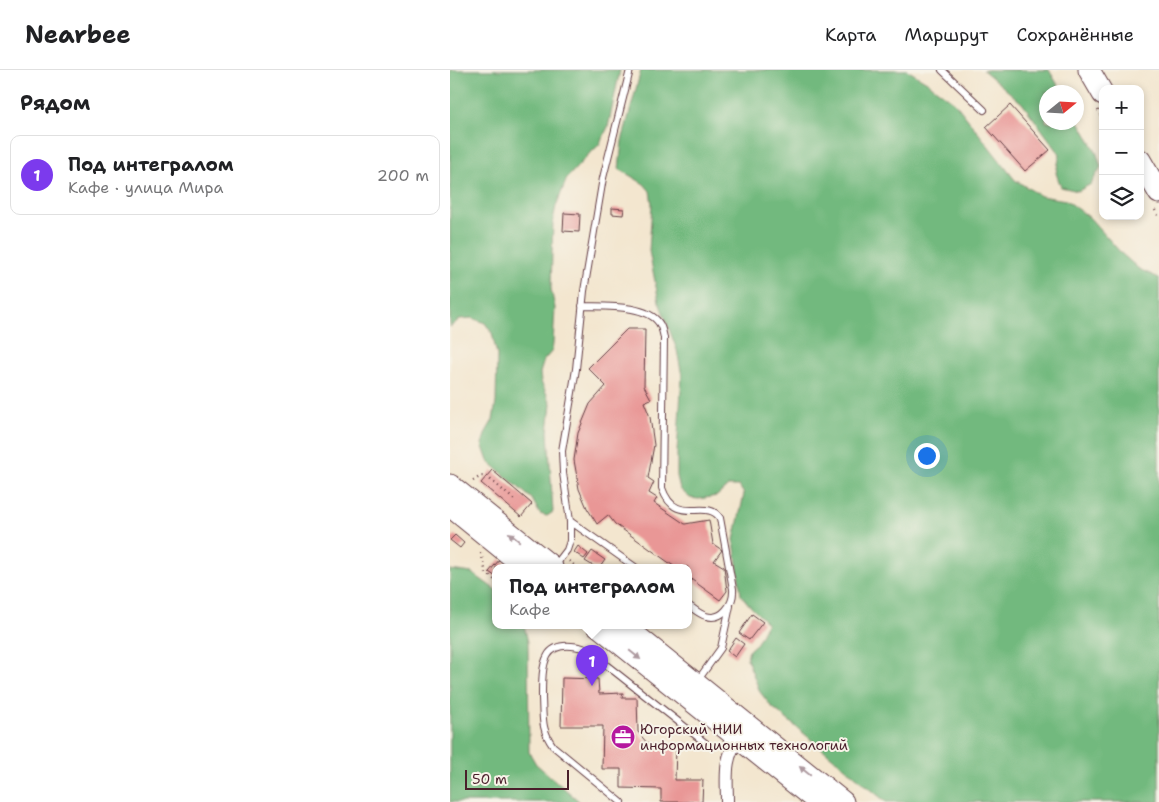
<!DOCTYPE html>
<html lang="ru">
<meta charset="utf-8">
<style>
body{margin:0;font-family:"Shantell Sans",sans-serif;background:#f6f6f6;color:#202124}
.controls{position:absolute;right:15px;top:15px;display:grid;overflow:hidden;border-radius:10px;box-shadow:0 2px 8px #0003}
.controls button{width:45px;height:45px;display:grid;place-items:center;padding:0;border:0;border-bottom:1px solid #e0e0e0;background:#fff;color:#202124;font:25px sans-serif}
.compass{position:absolute;left:589px;top:15px;width:45px;height:45px;border-radius:50%;background:#fff;box-shadow:0 2px 8px #0003;rotate:72deg}
.scale{position:absolute;left:15px;bottom:12px;width:104px;box-sizing:border-box;padding-left:5px;border:2px solid #4a1f2b;border-top:0;font-size:14px;line-height:18px;white-space:nowrap;color:#4a1f2b;-webkit-text-stroke:4px #f7f3e8;paint-order:stroke}
.you{position:absolute;left:476px;top:385px;width:18px;height:18px;margin:-12px;border:4px solid #fff;border-radius:50%;background:#1a73e8;box-shadow:0 0 0 8px #1a73e833}
.badge{display:grid;place-items:center;width:32px;height:32px;border-radius:50%;background:#7c3aed;color:#fff;font-size:16px;font-weight:700}
.pin{position:absolute;translate:-50% -41px;filter:drop-shadow(0 1px 2px #0008)}
.pin::after{content:'';position:absolute;top:26px;width:18px;height:15px;background:inherit;clip-path:polygon(0 0,100% 0,50% 100%)}
.popup{position:absolute;left:42px;top:494px;width:200px;height:65px;box-sizing:border-box;display:grid;place-content:center;border-radius:10px;background:#fff;filter:drop-shadow(0 1px 4px #0005);font-size:16px;white-space:nowrap;color:#757577}
.popup b{font-size:19px;color:#202124}
.popup::after{content:'';position:absolute;left:50%;top:100%;margin-left:-10px;border:10px solid transparent;border-top-color:#fff}
.list{margin:0;padding:0;list-style:none}
h2{display:flex;justify-content:space-between;align-items:center;height:65px;margin:0;padding:0 20px;font-size:21px}
h2 small{font-size:16px;font-weight:400;color:#757577}
.list li{display:grid;grid-template-columns:32px 1fr auto;gap:15px;align-items:center;box-sizing:border-box;height:80px;margin:0 10px 10px;padding:0 10px;border:1px solid #e0e0e0;border-radius:10px}
.list b{display:block;font-size:19px;white-space:nowrap}
.list p{margin:0;font-size:16px;white-space:nowrap;color:#757577}
.list em{font-size:16px;font-style:normal;color:#757577}
.icon{flex:none;width:28px;height:28px;fill:none;stroke:currentColor;stroke-width:2;stroke-linecap:round;stroke-linejoin:round}
.map{position:relative;flex:none;width:709px;height:732px;overflow:hidden}
header{display:flex;align-items:center;gap:30px;box-sizing:border-box;height:70px;padding:0 25px;background:#fff;border-bottom:1px solid #e0e0e0}
header strong{font-size:24px}
nav{display:flex;gap:28px;margin-inline-start:auto;font-size:18px}
main{display:flex}
aside{flex:1;background:#fff}
.map>svg:first-child{display:block}
</style>
<header>
<strong>Nearbee</strong>
<nav><a>Карта</a><a>Маршрут</a><a>Сохранённые</a></nav>
</header>
<main>
<aside>
<h2>Рядом<small></small></h2>
<ul class="list">
<li><span class="badge">1</span><div><b>Под интегралом</b><p>Кафе · улица Мира</p></div><em>200 m</em></li>
</ul>
</aside>
<div class="map">
<svg width="709" height="732" viewBox="0 0 709 732">
<rect width="100%" height="100%" fill="#f7f3e8"/>
<filter id="ink" filterUnits="userSpaceOnUse"><feTurbulence type="fractalNoise" baseFrequency=".02" numOctaves="2"/><feDisplacementMap in="SourceGraphic" scale="10" xChannelSelector="R" yChannelSelector="G"/><feConvolveMatrix kernelMatrix="1 2 1 2 8 2 1 2 1" color-interpolation-filters="sRGB"/></filter>
<filter id="wash" filterUnits="userSpaceOnUse"><feTurbulence type="fractalNoise" baseFrequency=".0096" numOctaves="4" result="noise"/><feDisplacementMap in="SourceGraphic" scale="20" xChannelSelector="R" yChannelSelector="G"/><feGaussianBlur stdDeviation="1.12" result="paint"/><feColorMatrix in="noise" values="0 0 0 0 0 0 0 0 0 0 0 0 0 0 0 0 0 1.4 0 .05"/><feComposite in="paint" operator="in"/></filter>
<g filter="url(#wash)">
<rect width="100%" height="100%" fill="#f3e6cf"/>
<path fill="#72b97e" stroke="#5e6c54" d="M 0,0 L 170,0 L 158,57 L 149,75 L 138,85 L 117,108 L 106,136 L 103,150 L 101,219 L 105,238 L 103,274 L 102,281 L 94,290 L 90,303 L 91,312 L 101,333 L 98,362 L 103,442 L 97,446 L 90,444 L 82,429 L 38,391 L 32,374 L 36,362 L 43,350 L 46,332 L 47,285 L 42,263 L 35,253 L 22,248 L 10,249 L 0,257 Z
M 191,0 L 457,0 L 477,12 L 505,33 L 565,110 L 591,126 L 616,130 L 639,147 L 672,184 L 689,199 L 709,208 L 709,732 L 436,732 L 321,636 L 310,622 L 297,589 L 299,580 L 307,573 L 317,553 L 301,537 L 291,525 L 284,470 L 294,424 L 289,416 L 278,416 L 267,426 L 249,429 L 240,428 L 230,419 L 227,406 L 227,381 L 232,306 L 227,280 L 209,232 L 199,181 L 202,134 L 200,121 L 194,114 L 169,99 L 172,71 Z
M 533,0 L 599,0 L 612,22 L 596,22 L 596,52 L 626,52 L 627,48 L 646,81 L 651,97 L 641,114 L 628,121 L 611,117 L 606,103 L 610,84 L 572,33 Z
M 0,500 L 22,503 L 46,520 L 46,555 L 74,555 L 78,572 L 79,682 L 86,694 L 130,732 L 0,732 Z"/>
<g id="blocks">
<path fill="#e99796" d="M 560,35 L 600,80 L 575,101 L 536,57 Z
M 162,138 L 174,139 L 173,145 L 162,144 Z
M 114,143 L 130,144 L 129,162 L 113,161 Z
M 177,259 L 195,259 L 194,316 L 201,329 L 194,332 L 200,347 L 204,375 L 198,408 L 204,412 L 199,423 L 207,428 L 204,433 L 235,454 L 259,450 L 263,474 L 272,480 L 264,491 L 274,497 L 277,521 L 270,530 L 238,507 L 238,497 L 225,497 L 165,454 L 158,445 L 147,454 L 137,438 L 129,419 L 124,390 L 128,363 L 140,334 L 156,316 L 138,298 Z
M 42,400 L 82,434 L 71,447 L 31,413 Z
M 5,465 L 14,473 L 10,478 L 0,470 Z
M 128,476 L 138,484 L 134,489 L 124,482 Z
M 142,481 L 155,490 L 150,497 L 145,497 L 135,491 Z
M 50,489 L 60,497 L 46,497 L 46,507 L 39,502 Z
M 302,544 L 313,552 L 299,570 L 289,563 Z
M 286,568 L 294,574 L 285,587 L 277,581 Z
M 112,608 L 148,609 L 149,624 L 173,623 L 172,628 L 187,628 L 188,662 L 197,673 L 209,677 L 226,678 L 225,710 L 253,710 L 252,732 L 211,732 L 211,719 L 171,718 L 171,699 L 152,699 L 153,656 L 111,656 Z"/>
</g>
</g>
<g filter="url(#ink)">
<use href="#blocks" fill-opacity="0" stroke="#633d44" stroke-width="1"/>
<g fill="none" stroke-linecap="round" stroke-linejoin="round">
<defs>
<path id="service" d="M 492,0 L 534,40
M 132,236 C 153,237 196,234 209,253 C 212,257 213,263 214,268 L 212,418 C 226,458 256,427 270,448 L 283,519 C 284,534 272,551 256,546 C 249,544 244,539 238,535
M 120,451 L 185,497
M 104,497 L 117,480 L 120,471 L 120,451 L 113,403 L 112,381 L 126,299 L 134,221 L 153,108 L 180,0
M 248,610 L 271,578 L 280,536
M 171,732 L 103,676 C 91,660 93,647 92,628 C 92,594 92,566 136,579 L 258,675"/>
<path id="minor" d="M 277,732 C 277,708 273,688 289,669"/>
<path id="primary" d="M 0,415 L 102,497
M 0,436 L 75,497
M 147,555 L 368,732
M 173,555 L 393,732"/>
<path id="trunk" d="M 639,0 L 653,24
M 690,90 L 709,123"/>
</defs>
<use href="#service" stroke="#633d44" stroke-width="8"/>
<use href="#minor" stroke="#633d44" stroke-width="14"/>
<use href="#primary" stroke="#633d44" stroke-width="23"/>
<use href="#trunk" stroke="#633d44" stroke-width="23"/>
<path stroke="#633d44" stroke-width="2.5" stroke-dasharray="1 4" stroke-linecap="butt" d="M 648,40 L 653,49
M 705,140 L 709,147
M 23,411 L 31,406 L 36,406 L 67,432
M 31,483 L 36,503 L 46,511
M 119,491 L 125,496"/>
<use href="#service" stroke="#fff" stroke-width="6"/>
<use href="#minor" stroke="#fff" stroke-width="12"/>
<use href="#primary" stroke="#fff" stroke-width="21"/>
<use href="#trunk" stroke="#fff" stroke-width="21"/>
</g>
<defs><path id="oneway-solid" d="M-6-.8H1V-3.2L6.5 0L1 3.2V.8H-6Z" transform="scale(1.25)"/></defs>
<g fill="#ae9aa0">
<use href="#oneway-solid" transform="translate(64 467) rotate(-141)"/>
<use href="#oneway-solid" transform="translate(185 585) rotate(39)"/>
<use href="#oneway-solid" transform="translate(355 701) rotate(-141)"/>
</g>
</g>
<defs>
<symbol id="office-disc" viewBox="-11 -11 22 22"><circle r="9.5" fill="#b5179e" stroke="#f7f3e8"/><path d="M-6-3h4V-5.5h4V-3h4V5H-6ZM-1-4.5V-3h2v-1.5ZM-6 0V1H6V0Z" fill="#fff"/></symbol>
</defs>
<g fill-rule="evenodd">
<use href="#office-disc" x="159" y="653" width="28" height="28"/>
</g>
<g text-anchor="middle" dominant-baseline="central" stroke-width="4" stroke-linejoin="round" paint-order="stroke">
<g font-size="14" fill="#4a1f2b" stroke="#f7f3e8" text-anchor="start">
<text x="190" y="659">Югорский НИИ<tspan x="190" dy="16">информационных технологий</tspan></text>
</g>
</g>
</svg>
<div class="controls">
<button>+</button>
<button>−</button>
<button><svg class="icon" aria-label="layers" viewBox="0 0 24 24"><path d="M12 4l9 5-9 5-9-5zM3 14l9 5 9-5"/></svg></button>
</div>
<svg class="compass" viewBox="-18 -18 36 36"><path d="M0-13l5 13h-10z" fill="#e53935"/><path d="M0 13l5-13h-10z" fill="#757577"/></svg>
<div class="scale">50 m</div>
<div class="you"></div>
<div class="pin badge" style="left:142px;top:616px">1</div>
<div class="popup"><b>Под интегралом</b>Кафе</div>
</div>
</main>
